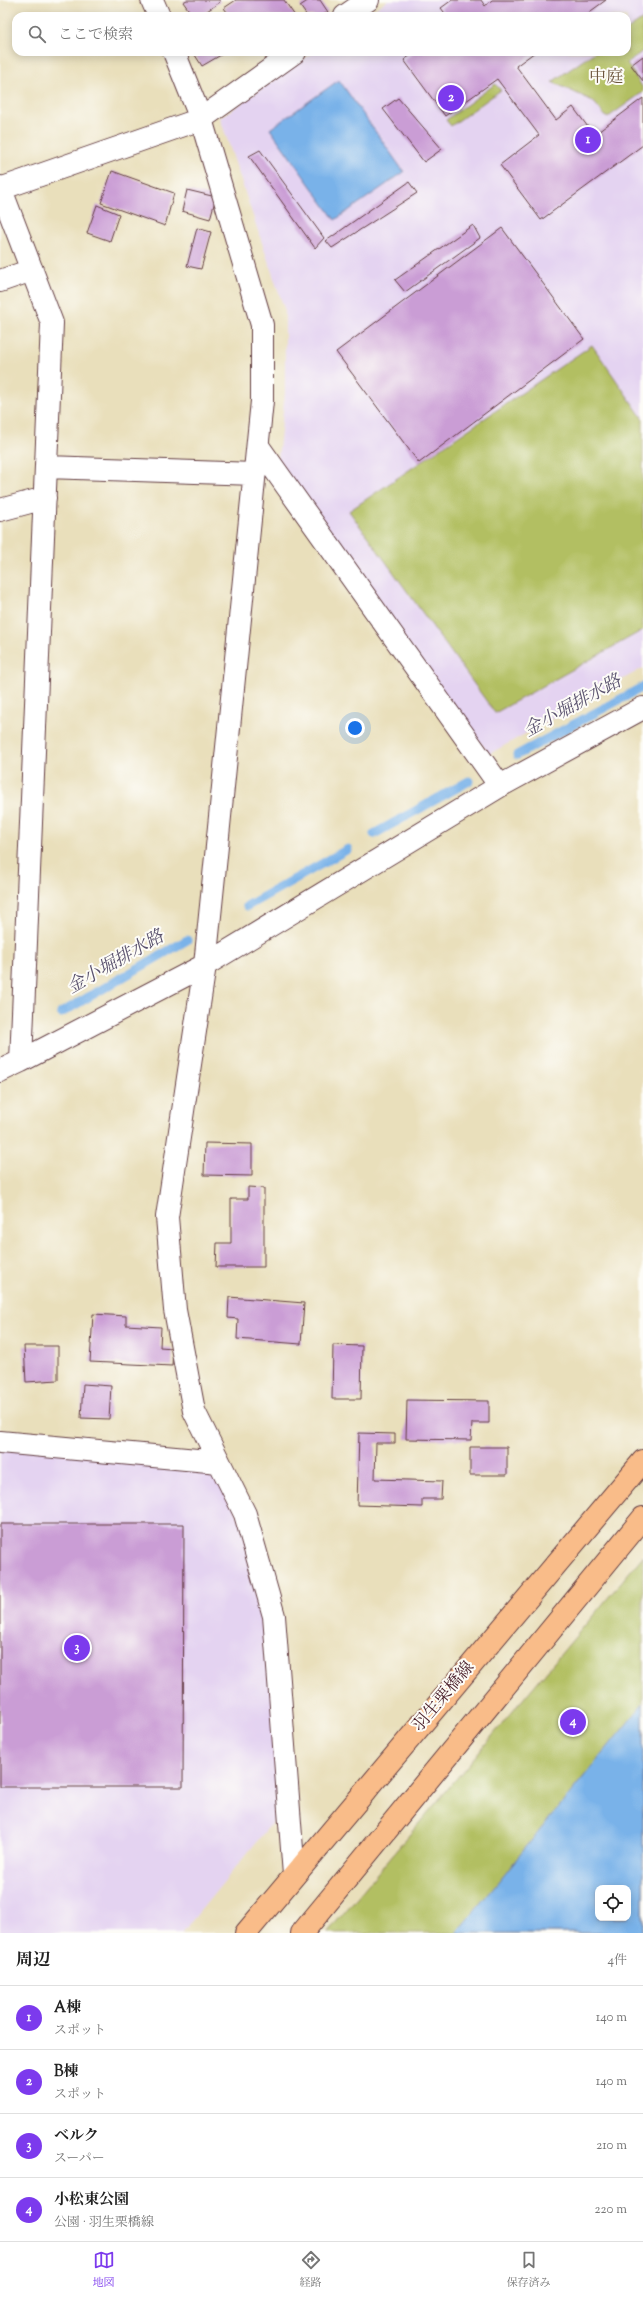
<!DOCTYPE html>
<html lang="ja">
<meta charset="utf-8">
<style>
body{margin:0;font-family:"Sorts Mill Goudy","Noto Serif JP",serif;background:#f2f2f2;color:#222}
.controls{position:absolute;right:12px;bottom:12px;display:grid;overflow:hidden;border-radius:8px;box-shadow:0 2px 10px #0003}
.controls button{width:36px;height:36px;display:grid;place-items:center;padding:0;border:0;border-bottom:1px solid #e0e0e0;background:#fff;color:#222;font:20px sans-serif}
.you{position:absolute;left:355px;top:728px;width:14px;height:14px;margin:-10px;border:3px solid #fff;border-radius:50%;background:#1a73e8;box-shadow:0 0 0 6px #1a73e833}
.badge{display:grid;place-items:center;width:26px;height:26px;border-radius:50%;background:#7c3aed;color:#fff;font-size:13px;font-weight:700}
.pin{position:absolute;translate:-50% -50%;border:2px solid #fff;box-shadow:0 1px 4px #0006}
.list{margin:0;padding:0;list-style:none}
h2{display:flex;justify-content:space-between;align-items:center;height:52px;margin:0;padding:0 16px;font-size:17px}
h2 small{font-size:13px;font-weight:400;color:#767676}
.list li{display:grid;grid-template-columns:26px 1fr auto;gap:12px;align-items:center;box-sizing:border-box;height:64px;padding:0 16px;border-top:1px solid #e0e0e0}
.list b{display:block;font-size:15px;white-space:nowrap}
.list p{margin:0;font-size:13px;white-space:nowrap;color:#767676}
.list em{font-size:13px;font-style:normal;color:#767676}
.icon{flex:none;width:22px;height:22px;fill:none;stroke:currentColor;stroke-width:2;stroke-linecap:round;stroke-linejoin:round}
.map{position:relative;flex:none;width:643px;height:1933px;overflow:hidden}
.search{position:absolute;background:#fff;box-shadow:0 2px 10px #0003;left:12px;right:12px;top:12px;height:44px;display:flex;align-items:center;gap:10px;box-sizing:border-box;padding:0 14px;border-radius:12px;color:#767676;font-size:15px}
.sheet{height:308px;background:#fff}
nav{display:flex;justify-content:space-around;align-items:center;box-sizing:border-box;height:56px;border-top:1px solid #e0e0e0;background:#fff;font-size:11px;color:#767676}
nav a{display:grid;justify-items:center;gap:2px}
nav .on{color:#7c3aed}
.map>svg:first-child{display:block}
</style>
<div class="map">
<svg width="643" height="1933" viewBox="0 0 643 1933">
<rect width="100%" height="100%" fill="#fdfcf7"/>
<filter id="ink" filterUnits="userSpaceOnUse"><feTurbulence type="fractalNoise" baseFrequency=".025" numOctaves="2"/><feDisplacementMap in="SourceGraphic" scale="8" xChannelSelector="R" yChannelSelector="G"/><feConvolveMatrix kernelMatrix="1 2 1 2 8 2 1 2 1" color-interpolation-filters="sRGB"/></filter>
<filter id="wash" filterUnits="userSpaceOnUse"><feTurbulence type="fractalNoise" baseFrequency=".012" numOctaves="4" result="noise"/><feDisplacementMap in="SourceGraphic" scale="16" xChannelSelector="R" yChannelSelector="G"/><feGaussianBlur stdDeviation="0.9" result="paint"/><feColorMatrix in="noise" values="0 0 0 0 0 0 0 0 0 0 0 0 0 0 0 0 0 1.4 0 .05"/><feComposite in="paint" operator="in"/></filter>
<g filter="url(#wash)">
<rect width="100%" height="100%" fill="#e9dfbb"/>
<path fill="#e4d3f1" d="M 388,0 L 643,0 L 643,668 L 489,754 L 276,477 L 285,393 L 285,311 L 220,118 L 314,52 L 627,52 L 627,16 L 365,16 Z
M 0,1447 L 219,1462 L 274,1616 L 289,1802 L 182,1933 L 0,1933 Z"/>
<path fill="#b2bf62" stroke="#7e6f46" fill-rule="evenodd" d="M 643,19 L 643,51 L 627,63 L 643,88 L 643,92 L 607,118 L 593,101 L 552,82 L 595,52 L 627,52 L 627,30 Z
M 495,84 L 501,90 L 451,126 L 446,120 Z
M 592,345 L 643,419 L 643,630 L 495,713 L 349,511 Z
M 643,1556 L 643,1933 L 327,1933 ZM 598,1888 L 628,1888 L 628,1918 L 598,1918 Z"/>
<path fill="#79b2e9" stroke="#62688a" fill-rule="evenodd" d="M 339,80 L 404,172 L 335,220 L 270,129 Z
M 643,1704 L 643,1933 L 456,1933 ZM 598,1888 L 628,1888 L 628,1918 L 598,1918 Z"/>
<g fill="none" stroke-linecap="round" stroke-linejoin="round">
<path stroke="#79b2e9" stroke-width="9" d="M 517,755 L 643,687
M 374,834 L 469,781
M 247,906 L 348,849
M 61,1013 L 187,940"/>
</g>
<g id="blocks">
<path fill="#ca9dd5" d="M 187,0 L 219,0 L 220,2 L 200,16 L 193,16 L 183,2 Z
M 236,0 L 284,0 L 295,16 L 230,16 L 224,8 Z
M 309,0 L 320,0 L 328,12 L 321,16 L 307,16 L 300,6 Z
M 452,0 L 481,0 L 485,6 L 492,0 L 606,0 L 584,16 L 447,16 L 441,8 Z
M 193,52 L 226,52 L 202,66 Z
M 415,52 L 535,52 L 516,66 L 556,120 L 573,107 L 594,135 L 643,98 L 643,145 L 541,220 L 500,165 L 539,135 L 497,79 L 445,116 L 404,60 Z
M 643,56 L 643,81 L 631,65 Z
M 398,98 L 442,149 L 424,162 L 383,109 Z
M 260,150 L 324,238 L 315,248 L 249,156 Z
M 112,171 L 174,193 L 165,226 L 101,203 Z
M 409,182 L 417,193 L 332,248 L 326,241 Z
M 187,190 L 216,197 L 210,219 L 182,211 Z
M 97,205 L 119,214 L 110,241 L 87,233 Z
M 473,225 L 480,238 L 405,292 L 395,280 Z
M 197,228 L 211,232 L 201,269 L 187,266 Z
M 502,228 L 584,339 L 419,463 L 336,352 Z
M 205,1143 L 252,1144 L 252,1176 L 204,1175 Z
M 248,1187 L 264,1188 L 264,1267 L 216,1267 L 217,1243 L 231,1243 L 231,1199 L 248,1199 Z
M 229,1297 L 304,1303 L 301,1344 L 237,1339 L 238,1319 L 228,1318 Z
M 93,1314 L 126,1316 L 126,1325 L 161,1327 L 160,1347 L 173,1348 L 172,1366 L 90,1362 Z
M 333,1345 L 362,1346 L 361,1399 L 332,1399 Z
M 24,1346 L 58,1346 L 58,1380 L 26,1382 Z
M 83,1384 L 111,1386 L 109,1419 L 81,1418 Z
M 407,1400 L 489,1401 L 489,1423 L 472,1423 L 471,1440 L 406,1439 Z
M 359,1433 L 395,1434 L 395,1443 L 376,1443 L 375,1479 L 442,1481 L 441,1499 L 422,1499 L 422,1507 L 357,1505 Z
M 470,1447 L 507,1447 L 507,1475 L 470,1475 Z
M 0,1524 L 184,1524 L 183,1787 L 0,1787 Z"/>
</g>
</g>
<g filter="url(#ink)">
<use href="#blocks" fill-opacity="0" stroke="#623c41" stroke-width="1"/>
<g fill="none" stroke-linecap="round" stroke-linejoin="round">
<defs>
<path id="minor" d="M 152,0 L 159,16
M 345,16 L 368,0
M 174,52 L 201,119 L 262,325 L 262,401 L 205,965 L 167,1217 L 175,1310 L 194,1411 L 245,1514 L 274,1616 L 294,1875
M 0,187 L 52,323 L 21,1061 L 0,1071
M 0,189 L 201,119 L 295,52
M 0,281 L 32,270
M 258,446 L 500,786
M 46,467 L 255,474
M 0,510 L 45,498
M 21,1061 L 205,965 L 500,786 L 643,708
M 0,1442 L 219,1462"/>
<path id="major" d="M 246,1933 L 643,1461
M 302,1933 L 643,1518"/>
</defs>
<use href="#minor" stroke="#623c41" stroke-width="24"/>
<use href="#major" stroke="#623c41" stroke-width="24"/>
<use href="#minor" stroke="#fff" stroke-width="22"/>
<use href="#major" stroke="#f9bc89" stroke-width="22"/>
</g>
</g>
<g text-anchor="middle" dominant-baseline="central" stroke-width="4" stroke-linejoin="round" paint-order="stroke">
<g font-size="17" fill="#6e573e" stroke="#fdfcf7">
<text x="606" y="78">中庭</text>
</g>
<g font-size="17" fill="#4a1f2b" stroke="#fdfcf7">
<text transform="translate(444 1697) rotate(-50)">羽生栗橋線</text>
</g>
<g font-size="18" font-style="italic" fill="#5a526e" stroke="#fdfcf7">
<text transform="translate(573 707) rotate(-29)">金小堀排水路</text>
<text transform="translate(116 963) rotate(-30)">金小堀排水路</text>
</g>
</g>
</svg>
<div class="controls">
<button><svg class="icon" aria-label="locate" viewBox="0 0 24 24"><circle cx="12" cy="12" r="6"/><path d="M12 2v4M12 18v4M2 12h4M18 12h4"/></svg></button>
</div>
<div class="you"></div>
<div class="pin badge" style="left:588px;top:140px">1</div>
<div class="pin badge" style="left:451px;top:98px">2</div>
<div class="pin badge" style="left:77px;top:1648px">3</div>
<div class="pin badge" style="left:573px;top:1722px">4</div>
<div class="search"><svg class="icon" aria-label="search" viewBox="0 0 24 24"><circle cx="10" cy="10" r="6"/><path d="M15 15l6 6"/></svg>ここで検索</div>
</div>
<section class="sheet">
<h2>周辺<small>4件</small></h2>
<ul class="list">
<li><span class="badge">1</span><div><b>A棟</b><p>スポット</p></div><em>140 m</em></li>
<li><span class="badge">2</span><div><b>B棟</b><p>スポット</p></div><em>140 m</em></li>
<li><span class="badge">3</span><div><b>ベルク</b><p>スーパー</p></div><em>210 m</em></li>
<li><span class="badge">4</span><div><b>小松東公園</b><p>公園 · 羽生栗橋線</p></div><em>220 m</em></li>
</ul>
</section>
<nav>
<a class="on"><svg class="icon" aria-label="map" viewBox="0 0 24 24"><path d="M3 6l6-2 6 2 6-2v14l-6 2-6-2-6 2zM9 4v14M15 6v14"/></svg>地図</a>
<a><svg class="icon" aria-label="directions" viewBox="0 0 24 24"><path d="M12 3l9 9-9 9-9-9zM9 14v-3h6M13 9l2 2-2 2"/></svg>経路</a>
<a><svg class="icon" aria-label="saved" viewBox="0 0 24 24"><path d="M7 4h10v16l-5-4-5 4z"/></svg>保存済み</a>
</nav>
